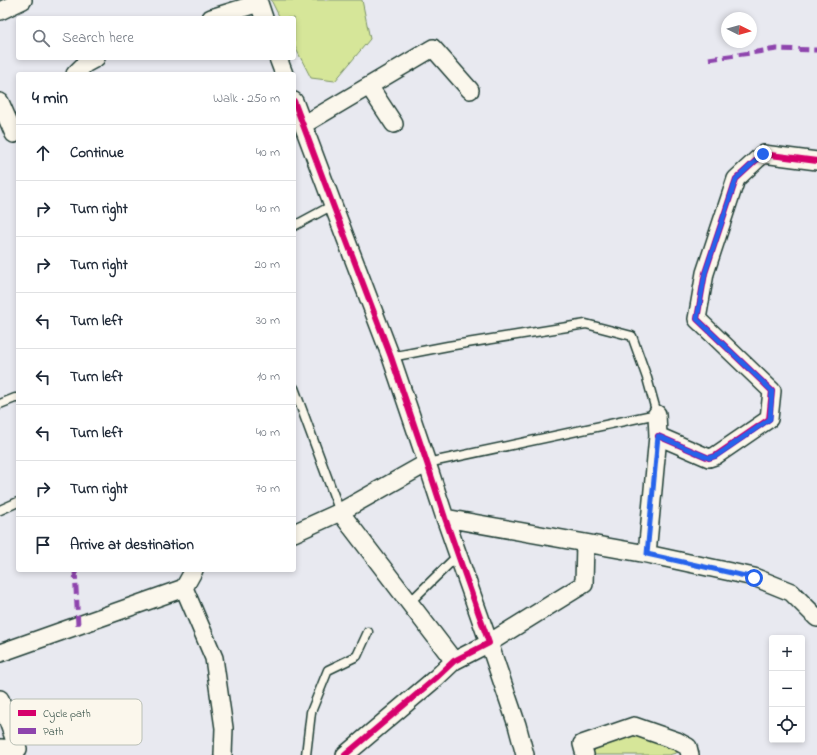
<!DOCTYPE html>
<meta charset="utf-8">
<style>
body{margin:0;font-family:"Indie Flower",sans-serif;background:#f2f2f3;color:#1f2937}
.controls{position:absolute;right:12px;bottom:12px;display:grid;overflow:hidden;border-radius:4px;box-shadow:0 2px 6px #0003}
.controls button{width:36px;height:36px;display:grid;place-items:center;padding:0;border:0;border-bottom:1px solid #e0e1e3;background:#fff;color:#1f2937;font:20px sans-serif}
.compass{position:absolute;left:721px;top:12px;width:36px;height:36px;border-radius:50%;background:#fff;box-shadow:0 2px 6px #0003;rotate:95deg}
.stop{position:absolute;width:12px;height:12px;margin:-9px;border:3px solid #2563eb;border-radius:50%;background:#fff}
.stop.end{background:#2563eb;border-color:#fff;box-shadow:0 1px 4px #0008}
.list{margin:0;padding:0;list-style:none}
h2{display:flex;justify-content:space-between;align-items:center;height:52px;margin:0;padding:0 16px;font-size:17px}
h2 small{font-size:13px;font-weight:400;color:#747a83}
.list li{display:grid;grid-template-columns:26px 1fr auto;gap:12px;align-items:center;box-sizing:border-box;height:56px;padding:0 16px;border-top:1px solid #e0e1e3}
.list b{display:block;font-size:15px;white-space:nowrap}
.list em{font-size:13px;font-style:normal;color:#747a83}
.icon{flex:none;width:22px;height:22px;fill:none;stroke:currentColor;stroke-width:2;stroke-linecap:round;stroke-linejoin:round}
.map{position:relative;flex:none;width:817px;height:755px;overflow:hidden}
.search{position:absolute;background:#fff;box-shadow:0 2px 6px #0003;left:16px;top:16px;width:280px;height:44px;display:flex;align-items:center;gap:10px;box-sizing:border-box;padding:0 14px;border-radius:4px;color:#747a83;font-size:15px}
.panel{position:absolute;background:#fff;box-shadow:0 2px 6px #0003;left:16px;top:72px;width:280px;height:500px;border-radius:4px}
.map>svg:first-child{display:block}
</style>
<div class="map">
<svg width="817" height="755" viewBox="0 0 817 755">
<rect width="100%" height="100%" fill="#e8e9f0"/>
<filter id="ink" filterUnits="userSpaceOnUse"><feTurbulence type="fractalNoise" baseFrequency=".025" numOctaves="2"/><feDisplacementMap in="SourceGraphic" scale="8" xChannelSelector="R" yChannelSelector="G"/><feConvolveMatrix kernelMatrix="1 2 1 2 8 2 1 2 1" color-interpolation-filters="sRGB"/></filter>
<g filter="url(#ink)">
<path fill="#d6e699" stroke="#7a9266" d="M 271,0 L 362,0 L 370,39 L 335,81 L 311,78 L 294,45 L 294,18 L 280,18 Z
M 636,733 L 679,752 L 669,755 L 594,755 L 593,752 L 597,748 Z"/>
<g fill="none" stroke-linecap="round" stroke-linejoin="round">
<defs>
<path id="service" d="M 294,226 L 333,205
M 391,357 L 448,346 L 586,324 L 632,336 L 647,378 L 657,414 L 427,463
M 294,388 L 340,512
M 0,404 L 15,398 L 18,398
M 0,510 L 18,502
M 409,603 L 458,555
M 306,755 L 311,712 L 328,670 L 357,656 L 368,632"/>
<path id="minor" d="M 0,11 L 23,0
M 211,18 L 259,3 L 264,18
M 278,58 L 284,74
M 75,74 L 85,64 L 96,58
M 369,86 L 394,124
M 294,101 L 333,205 L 391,357 L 427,463 L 445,518 L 489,643 L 454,661 L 436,678 L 345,755
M 0,102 L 14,134
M 303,125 L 433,48 L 470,90
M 658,436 L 709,458 L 715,456 L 769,419 L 772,391 L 697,319 L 705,273 L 736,179 L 763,154 L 817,161
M 340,512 L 454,661
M 445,518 L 647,554 L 754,577 L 791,592 L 817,618
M 294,533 L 340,512 L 427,463
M 647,554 L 658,436 L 657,414
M 184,588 L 214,658 L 224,728 L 223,755
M 0,653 L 184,588 L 194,570
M 0,699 L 18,749 L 0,748
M 525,755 L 517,725 L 489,643 L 584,584 L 585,543
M 585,755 L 582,744 L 634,726 L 677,741 L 688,747 L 690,755"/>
</defs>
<use href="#service" stroke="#1f3d34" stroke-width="11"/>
<use href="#minor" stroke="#1f3d34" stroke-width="20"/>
<use href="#service" stroke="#fbf7ec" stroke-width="8"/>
<use href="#minor" stroke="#fbf7ec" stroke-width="17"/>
<path stroke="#8e44ad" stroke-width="5" stroke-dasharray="10 5" stroke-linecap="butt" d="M 709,59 L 777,49 L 817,50
M 75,570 L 78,625"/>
<defs>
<path id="cycleway" d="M 294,101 L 333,205 L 391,357 L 427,463 L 445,518 L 489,643 L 454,661 L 436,678 L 345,755
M 658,436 L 709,458 L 715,456 L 769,419 L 772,391 L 697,319 L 705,273 L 736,179 L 763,154 L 817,161"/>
</defs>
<use href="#cycleway" stroke="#fbf7ec" stroke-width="8"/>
<use href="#cycleway" stroke="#d6006c" stroke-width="6"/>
</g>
</g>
<g fill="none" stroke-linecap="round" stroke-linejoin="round" filter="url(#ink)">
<path stroke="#2563eb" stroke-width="5" d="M 754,578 L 647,554 L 658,436 L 709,458 L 716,456 L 770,419 L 772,391 L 697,319 L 705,273 L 736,179 L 763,154"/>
</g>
<rect x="10" y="699" width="132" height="46" rx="6" fill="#fbf7ec" stroke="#b9bfb5" stroke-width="1"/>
<rect x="18" y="710" width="18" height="6" fill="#d6006c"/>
<rect x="18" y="728" width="18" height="6" fill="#8e44ad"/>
<g font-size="11" fill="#1f3d34">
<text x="43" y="717">Cycle path</text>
<text x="43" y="735">Path</text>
</g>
</svg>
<div class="controls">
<button>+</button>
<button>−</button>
<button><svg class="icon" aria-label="locate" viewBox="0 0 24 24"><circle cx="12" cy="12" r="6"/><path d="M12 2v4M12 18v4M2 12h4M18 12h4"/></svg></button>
</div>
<svg class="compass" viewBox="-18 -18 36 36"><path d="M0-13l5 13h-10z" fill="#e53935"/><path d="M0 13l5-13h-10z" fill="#747a83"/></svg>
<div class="stop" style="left:754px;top:578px"></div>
<div class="stop end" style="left:763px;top:154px"></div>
<div class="search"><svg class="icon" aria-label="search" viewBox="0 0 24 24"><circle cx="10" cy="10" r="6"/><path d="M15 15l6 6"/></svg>Search here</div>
<section class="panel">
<h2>4 min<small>Walk · 250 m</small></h2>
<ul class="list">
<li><svg class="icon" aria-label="ahead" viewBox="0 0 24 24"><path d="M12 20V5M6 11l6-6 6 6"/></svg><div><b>Continue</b></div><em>40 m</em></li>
<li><svg class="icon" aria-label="right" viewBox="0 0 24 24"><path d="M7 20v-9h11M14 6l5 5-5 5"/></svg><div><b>Turn right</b></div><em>40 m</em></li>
<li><svg class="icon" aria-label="right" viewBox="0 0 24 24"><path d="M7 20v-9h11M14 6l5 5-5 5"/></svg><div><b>Turn right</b></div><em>20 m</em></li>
<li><svg class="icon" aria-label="left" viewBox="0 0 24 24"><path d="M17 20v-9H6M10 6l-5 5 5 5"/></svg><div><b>Turn left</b></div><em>30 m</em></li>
<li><svg class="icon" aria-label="left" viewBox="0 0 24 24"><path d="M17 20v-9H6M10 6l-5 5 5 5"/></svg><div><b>Turn left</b></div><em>10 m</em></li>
<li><svg class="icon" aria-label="left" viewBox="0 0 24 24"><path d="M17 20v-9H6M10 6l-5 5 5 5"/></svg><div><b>Turn left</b></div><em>40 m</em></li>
<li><svg class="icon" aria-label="right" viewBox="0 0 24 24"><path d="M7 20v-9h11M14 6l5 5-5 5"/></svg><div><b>Turn right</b></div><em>70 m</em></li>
<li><svg class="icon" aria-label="arrive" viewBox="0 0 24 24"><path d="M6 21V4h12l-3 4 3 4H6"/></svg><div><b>Arrive at destination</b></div></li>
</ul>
</section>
</div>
